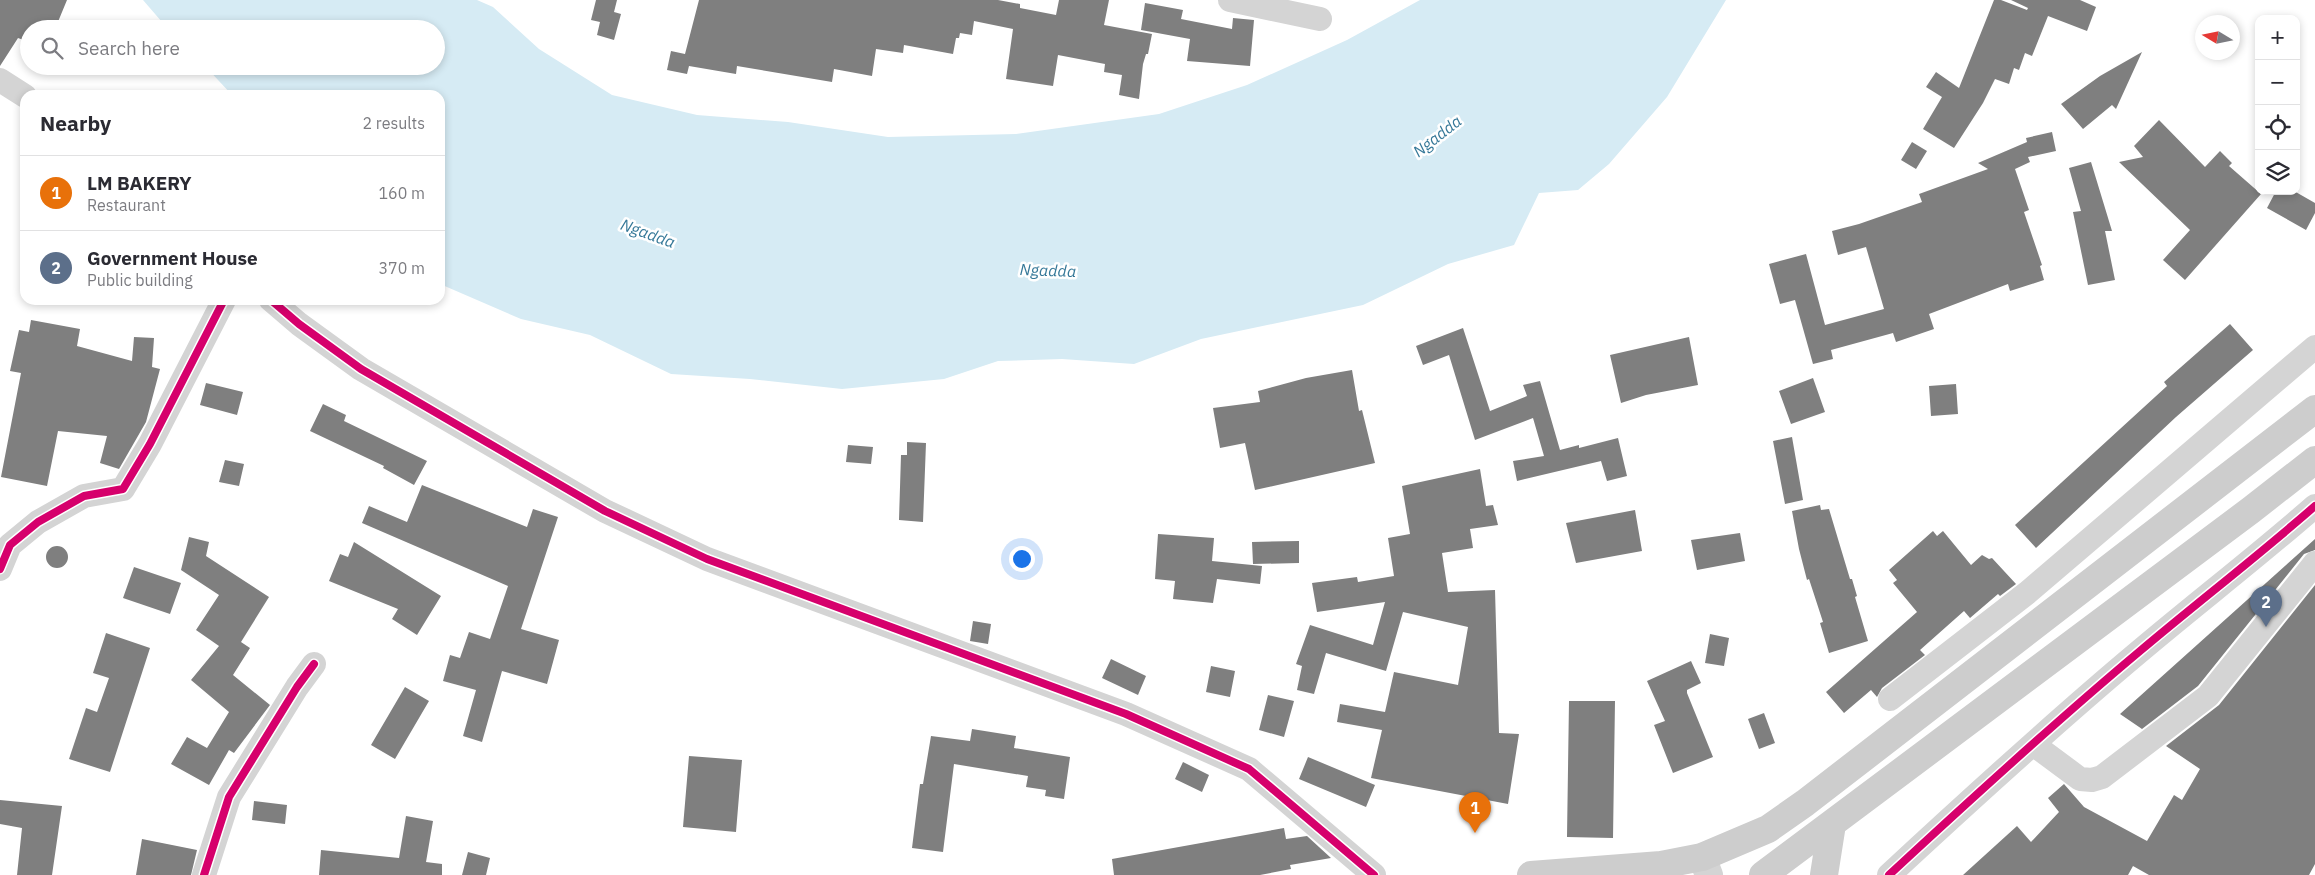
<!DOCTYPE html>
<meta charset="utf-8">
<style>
body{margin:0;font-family:"IBM Plex Sans",sans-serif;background:#f2f2f3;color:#2b2b33}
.controls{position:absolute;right:15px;top:15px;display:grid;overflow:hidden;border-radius:10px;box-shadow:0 2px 8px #0003}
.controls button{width:45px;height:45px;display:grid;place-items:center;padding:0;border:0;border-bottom:1px solid #e1e1e2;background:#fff;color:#2b2b33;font:25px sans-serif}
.compass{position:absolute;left:2195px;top:15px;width:45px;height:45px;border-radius:50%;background:#fff;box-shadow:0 2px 8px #0003;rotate:280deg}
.you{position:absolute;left:1021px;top:558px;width:18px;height:18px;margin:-12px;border:4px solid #fff;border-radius:50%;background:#1a73e8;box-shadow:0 0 0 8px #1a73e833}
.badge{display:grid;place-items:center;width:32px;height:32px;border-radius:50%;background:#0f766e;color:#fff;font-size:16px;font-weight:700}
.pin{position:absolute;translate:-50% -41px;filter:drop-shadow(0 1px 2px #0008)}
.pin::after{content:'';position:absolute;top:26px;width:18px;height:15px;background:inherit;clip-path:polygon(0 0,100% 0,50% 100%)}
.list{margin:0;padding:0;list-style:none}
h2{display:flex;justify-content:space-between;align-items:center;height:65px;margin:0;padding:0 20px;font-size:21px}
h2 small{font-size:16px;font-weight:400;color:#7c7c81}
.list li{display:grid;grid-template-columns:32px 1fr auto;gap:15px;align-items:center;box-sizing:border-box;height:75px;padding:0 20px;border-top:1px solid #e1e1e2}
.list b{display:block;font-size:19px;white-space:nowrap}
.list p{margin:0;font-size:16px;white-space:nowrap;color:#7c7c81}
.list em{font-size:16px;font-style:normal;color:#7c7c81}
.icon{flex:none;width:28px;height:28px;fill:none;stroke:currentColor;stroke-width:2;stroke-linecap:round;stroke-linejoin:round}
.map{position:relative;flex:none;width:2315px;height:875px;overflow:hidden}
.search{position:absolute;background:#fff;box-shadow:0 2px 8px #0003;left:20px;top:20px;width:425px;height:55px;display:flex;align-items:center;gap:12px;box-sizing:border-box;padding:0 18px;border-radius:28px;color:#7c7c81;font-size:19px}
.panel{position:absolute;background:#fff;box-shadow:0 2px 8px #0003;left:20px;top:90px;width:425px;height:215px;border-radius:15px}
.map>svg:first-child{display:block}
</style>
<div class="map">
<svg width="2315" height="875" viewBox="0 0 2315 875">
<rect width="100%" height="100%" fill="#fff"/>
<path fill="#d6ebf4" d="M 143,0 L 477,0 L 493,7 L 539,49 L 612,95 L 697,115 L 788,122 L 888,137 L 1016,134 L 1159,114 L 1247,85 L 1347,40 L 1420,0 L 1726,0 L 1667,97 L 1609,164 L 1578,190 L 1539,193 L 1514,245 L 1448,264 L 1363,305 L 1201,339 L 1134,364 L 1062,359 L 998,361 L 944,379 L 842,389 L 750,379 L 671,374 L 590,335 L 521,319 L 440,284 L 440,95 L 232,95 L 205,66 L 436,66 L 436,29 L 168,29 Z"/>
<path fill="#7f7f7f" d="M 0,0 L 67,0 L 55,29 L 29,29 L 29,42 L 18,38 L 0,66 Z
M 596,0 L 617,0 L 614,12 L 621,14 L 614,40 L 597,35 L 600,22 L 591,20 Z
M 699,0 L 998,0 L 1020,4 L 1020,8 L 1056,15 L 1059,0 L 1109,0 L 1104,25 L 1152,34 L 1148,54 L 1146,54 L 1143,64 L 1139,99 L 1119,95 L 1122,75 L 1104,72 L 1105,64 L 1058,55 L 1053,86 L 1006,79 L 1013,29 L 974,21 L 972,35 L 960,33 L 959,38 L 956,38 L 953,54 L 904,45 L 903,53 L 876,49 L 872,76 L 834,69 L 832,82 L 737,66 L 736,74 L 689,66 L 687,74 L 667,70 L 671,51 L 685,54 Z
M 1994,0 L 2001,0 L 2027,10 L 2028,8 L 2011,0 L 2080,0 L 2096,7 L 2087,31 L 2048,16 L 2032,56 L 2025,53 L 2019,70 L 2014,68 L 2009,84 L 1995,79 L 1983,103 L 1954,148 L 1923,129 L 1942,97 L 1926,87 L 1936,72 L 1959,88 Z
M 1145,3 L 1183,10 L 1181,19 L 1232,29 L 1233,18 L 1254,20 L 1250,66 L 1187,61 L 1190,39 L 1141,30 Z
M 2142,52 L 2116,109 L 2112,105 L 2083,129 L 2061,104 L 2100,76 Z
M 2159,120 L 2205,167 L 2220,151 L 2232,163 L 2229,166 L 2261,194 L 2185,280 L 2163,260 L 2190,230 L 2119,162 L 2143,157 L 2134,146 Z
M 2052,132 L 2056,151 L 2028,157 L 2030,162 L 2015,169 L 2029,210 L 2024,212 L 2042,265 L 2040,266 L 2044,280 L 2010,291 L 2008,284 L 1929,314 L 1934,329 L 1896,342 L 1893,333 L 1831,350 L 1833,359 L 1813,364 L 1795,300 L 1780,304 L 1769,264 L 1806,254 L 1825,325 L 1884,309 L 1866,247 L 1838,255 L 1832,231 L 1859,224 L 1922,202 L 1919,194 L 1988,169 L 1978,163 L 2027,142 L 2026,138 Z
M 1912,142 L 1927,151 L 1916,169 L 1901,160 Z
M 2091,162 L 2112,231 L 2105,231 L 2115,280 L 2088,285 L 2073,212 L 2081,211 L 2069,168 Z
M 2276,191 L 2294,191 L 2315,203 L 2315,213 L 2306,230 L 2267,208 Z
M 31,320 L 80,329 L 77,346 L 132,361 L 134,337 L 154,338 L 152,367 L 160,369 L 146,422 L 119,469 L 100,463 L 107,436 L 58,431 L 47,486 L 1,477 L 21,373 L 10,371 L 19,330 L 29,332 Z
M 2230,324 L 2253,350 L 2176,417 L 2036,548 L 2015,525 L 2167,386 L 2164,382 Z
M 1463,328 L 1490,411 L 1527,396 L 1523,385 L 1540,381 L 1560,450 L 1579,445 L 1579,448 L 1618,438 L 1627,476 L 1607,481 L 1601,461 L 1517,481 L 1513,461 L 1544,456 L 1533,418 L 1475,440 L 1449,355 L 1423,365 L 1416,346 Z
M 1689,337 L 1698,385 L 1646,395 L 1621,403 L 1610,355 Z
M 1352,370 L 1359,411 L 1362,410 L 1375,463 L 1255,490 L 1245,443 L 1220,448 L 1213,408 L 1260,402 L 1258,391 L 1306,378 Z
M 1813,378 L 1825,412 L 1791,424 L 1779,391 Z
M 206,383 L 243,392 L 237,415 L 200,405 Z
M 1956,384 L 1958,414 L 1931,416 L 1929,386 Z
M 323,404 L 346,415 L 344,421 L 427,461 L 414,485 L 383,468 L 384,466 L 310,431 Z
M 1792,437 L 1803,500 L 1785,504 L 1773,441 Z
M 907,442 L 926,443 L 923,522 L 899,520 L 901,455 L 907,455 Z
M 848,445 L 873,447 L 871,464 L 846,462 Z
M 225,460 L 244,464 L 239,486 L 219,482 Z
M 1480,469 L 1486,506 L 1493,505 L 1498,525 L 1470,529 L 1473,548 L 1442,553 L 1448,592 L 1495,590 L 1499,733 L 1519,734 L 1508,804 L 1371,778 L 1382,730 L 1337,722 L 1340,704 L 1385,712 L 1394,672 L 1458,685 L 1468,627 L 1403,612 L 1386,671 L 1326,653 L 1314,694 L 1297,690 L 1302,666 L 1296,664 L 1310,625 L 1373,645 L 1385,602 L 1317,612 L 1312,583 L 1357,577 L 1358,582 L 1394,576 L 1388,538 L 1410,534 L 1402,486 Z
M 422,485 L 527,527 L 533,509 L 558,517 L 521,629 L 559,640 L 547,684 L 502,671 L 482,742 L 463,736 L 476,690 L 443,681 L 450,655 L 460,658 L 469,632 L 490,639 L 508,586 L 362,523 L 369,506 L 407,522 Z
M 1820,505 L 1821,510 L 1829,509 L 1850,579 L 1852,579 L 1857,596 L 1855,597 L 1868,641 L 1829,653 L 1820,623 L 1823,622 L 1809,579 L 1807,580 L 1799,549 L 1792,511 Z
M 1635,510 L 1642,551 L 1576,563 L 1566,523 Z
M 1933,531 L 1937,536 L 1943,531 L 1971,565 L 1982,555 L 1989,559 L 1992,558 L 2016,584 L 2000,596 L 1998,594 L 1970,618 L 1964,611 L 1920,650 L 1925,655 L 1882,688 L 1877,697 L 1871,690 L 1844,713 L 1826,692 L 1917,612 L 1893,583 L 1897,580 L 1889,570 Z
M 1740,533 L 1745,561 L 1697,570 L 1691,540 Z
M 1158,534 L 1214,538 L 1212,561 L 1262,566 L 1260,584 L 1217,579 L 1213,603 L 1173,599 L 1175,581 L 1155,579 Z
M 189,537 L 209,542 L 206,556 L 269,597 L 241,642 L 250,648 L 233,675 L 270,705 L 234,753 L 229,750 L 209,785 L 171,764 L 187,737 L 207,748 L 229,712 L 191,680 L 219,646 L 196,630 L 219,595 L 181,570 Z
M 2315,539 L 2315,550 L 2304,554 L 2198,686 L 2142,729 L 2120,714 Z
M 1299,541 L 1299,563 L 1253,564 L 1252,542 Z
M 354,542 L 441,596 L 417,635 L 392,619 L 398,609 L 329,581 L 340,554 L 348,557 Z
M46 557a11 11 0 1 1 22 0a11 11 0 1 1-22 0Z
M 134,567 L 181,583 L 170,614 L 123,598 Z
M 2315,585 L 2315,864 L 2309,875 L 2149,875 L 2133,866 L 2128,875 L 1963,875 L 2017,826 L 2031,842 L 2059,812 L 2048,798 L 2064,784 L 2084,807 L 2147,841 L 2174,795 L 2182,800 L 2200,769 L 2166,746 L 2219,705 Z
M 973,621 L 991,624 L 988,644 L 970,641 Z
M 106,633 L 150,648 L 110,772 L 69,759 L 86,708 L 97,712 L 109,678 L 93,673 Z
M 1710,634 L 1729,638 L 1724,666 L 1705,663 Z
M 1111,659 L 1146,676 L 1138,695 L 1102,678 Z
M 1691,661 L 1701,683 L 1687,690 L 1687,693 L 1713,757 L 1673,773 L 1654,725 L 1665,721 L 1647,681 Z
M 1211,666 L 1235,671 L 1230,697 L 1206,692 Z
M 405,687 L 429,701 L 395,759 L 371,745 Z
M 1268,695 L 1294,701 L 1284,737 L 1259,730 Z
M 1569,701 L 1615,701 L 1613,838 L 1567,837 Z
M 1764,713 L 1775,743 L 1759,749 L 1748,719 Z
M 972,729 L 1016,736 L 1014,748 L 1070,757 L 1064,799 L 1045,796 L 1046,790 L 1026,787 L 1028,776 L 954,764 L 943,852 L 912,848 L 920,784 L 923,784 L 931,736 L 970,741 Z
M 689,756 L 742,760 L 736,832 L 683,827 Z
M 1308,757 L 1375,785 L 1366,807 L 1299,779 Z
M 1183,762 L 1209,775 L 1202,792 L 1175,779 Z
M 0,800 L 62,806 L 52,875 L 17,875 L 22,828 L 0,824 Z
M 254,801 L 287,805 L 285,824 L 252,820 Z
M 406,816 L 433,821 L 426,862 L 442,864 L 442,875 L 319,875 L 321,850 L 399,858 Z
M 1284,828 L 1286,839 L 1307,836 L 1331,858 L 1290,865 L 1291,869 L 1260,875 L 1114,875 L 1112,859 Z
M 142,839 L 197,850 L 191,875 L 136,875 Z
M 468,852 L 490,858 L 486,875 L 462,875 Z"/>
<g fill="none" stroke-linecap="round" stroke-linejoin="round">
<path stroke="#d4d4d4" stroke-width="24" d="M 1230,0 L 1320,19
M 0,80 L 25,96
M 271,300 L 299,324 L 361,369 L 605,511 L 707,559 L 1126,714 L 1249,769 L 1374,875
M 0,569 L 10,545 L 38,522 L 84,496 L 123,489 L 150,444 L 224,300
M 1890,699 L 2027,593 L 2315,347
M 2033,744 L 2080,779 L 2092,780 L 2102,777 L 2208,696 L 2315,563
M 204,875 L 229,797 L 297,687 L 314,664
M 1889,875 C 1971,799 2054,723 2140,651 C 2198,602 2258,556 2315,506"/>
<path stroke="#d4d4d4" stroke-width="28" d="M 1702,857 L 1709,875"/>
<path stroke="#cdcdcd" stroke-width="28" d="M 1531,875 L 1661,865 L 1702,857 L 1768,829 L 1805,803 L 2315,409
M 1763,875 L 2251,510 L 2315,460
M 1824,875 L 1832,824"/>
<defs>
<path id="cycleway" d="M 271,300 L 299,324 L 361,369 L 605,511 L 707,559 L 1126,714 L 1249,769 L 1374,875
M 0,569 L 10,545 L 38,522 L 84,496 L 123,489 L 150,444 L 224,300
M 204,875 L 229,797 L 297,687 L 314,664
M 1889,875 C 1971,799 2054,723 2140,651 C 2198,602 2258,556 2315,506"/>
</defs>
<use href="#cycleway" stroke="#fff" stroke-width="11"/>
<use href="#cycleway" stroke="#d6006c" stroke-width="8"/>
</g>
<g text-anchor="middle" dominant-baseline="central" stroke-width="5" stroke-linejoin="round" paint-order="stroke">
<g font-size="16" font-style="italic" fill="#357898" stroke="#fff">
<text transform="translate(1437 136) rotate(-38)">Ngadda</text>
<text transform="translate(648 233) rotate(20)">Ngadda</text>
<text transform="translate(1048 270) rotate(2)">Ngadda</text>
</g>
</g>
</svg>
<div class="controls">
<button>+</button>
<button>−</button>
<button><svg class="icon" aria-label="locate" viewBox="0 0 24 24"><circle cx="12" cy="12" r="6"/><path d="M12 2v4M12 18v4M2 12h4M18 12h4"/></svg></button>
<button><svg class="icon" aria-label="layers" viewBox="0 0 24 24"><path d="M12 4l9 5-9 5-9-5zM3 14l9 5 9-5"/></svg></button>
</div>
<svg class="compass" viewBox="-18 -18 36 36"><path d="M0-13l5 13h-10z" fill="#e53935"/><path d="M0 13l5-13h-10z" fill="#7c7c81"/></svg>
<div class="you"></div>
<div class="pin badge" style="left:1475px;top:833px;background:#e8710a">1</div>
<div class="pin badge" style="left:2266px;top:627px;background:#5c6f8a">2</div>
<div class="search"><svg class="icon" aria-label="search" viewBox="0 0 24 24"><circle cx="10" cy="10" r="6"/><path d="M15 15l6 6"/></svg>Search here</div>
<section class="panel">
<h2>Nearby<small>2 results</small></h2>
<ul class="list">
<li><span class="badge" style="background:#e8710a">1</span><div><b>LM BAKERY</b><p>Restaurant</p></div><em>160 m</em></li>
<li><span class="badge" style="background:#5c6f8a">2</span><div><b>Government House</b><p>Public building</p></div><em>370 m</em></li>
</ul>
</section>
</div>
